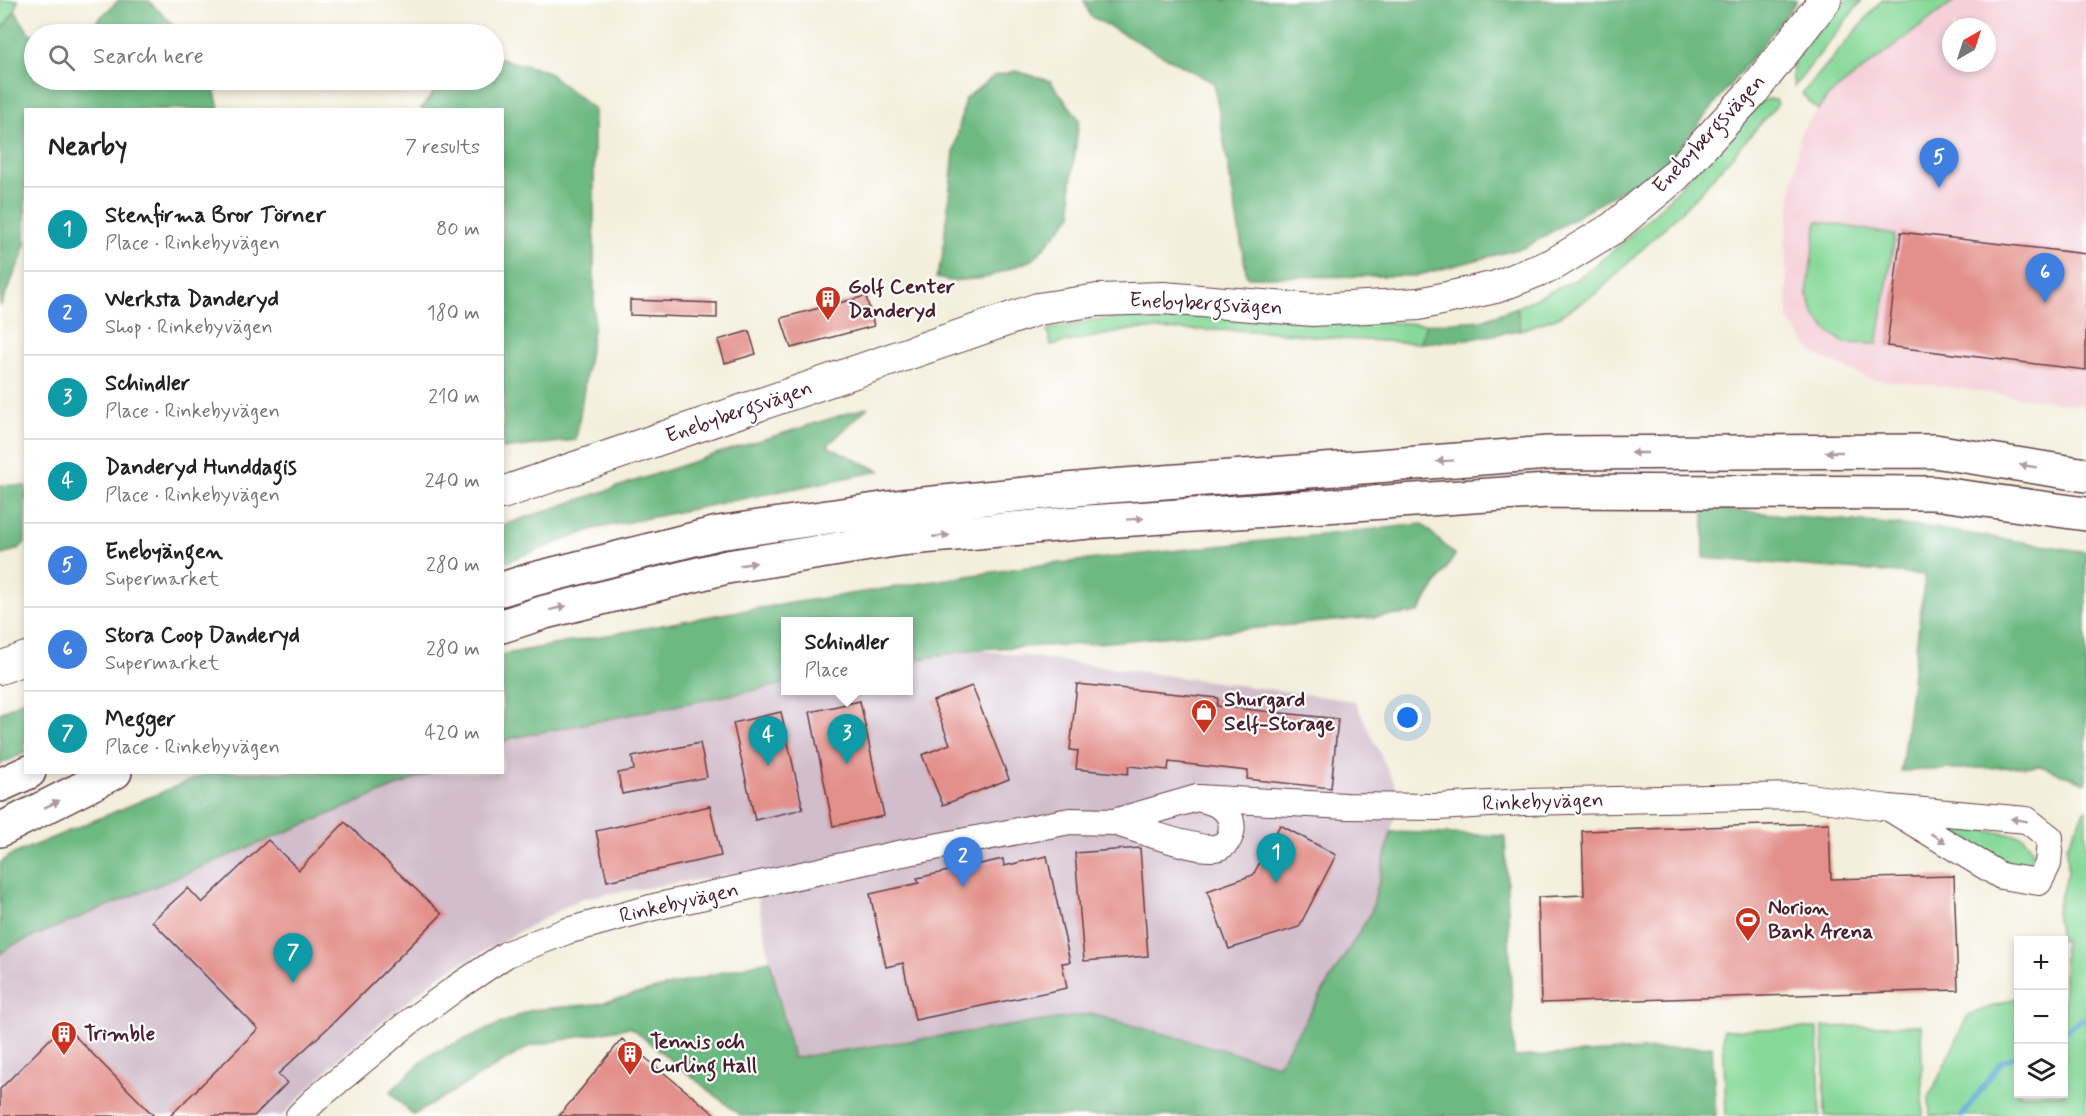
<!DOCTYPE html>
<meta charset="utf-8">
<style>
body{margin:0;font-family:Mynerve,sans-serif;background:#f2f2f2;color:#222}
.controls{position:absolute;right:18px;bottom:18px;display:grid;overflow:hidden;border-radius:0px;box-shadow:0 3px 9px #0003}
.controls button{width:54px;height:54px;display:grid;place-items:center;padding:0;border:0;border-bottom:2px solid #e0e0e0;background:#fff;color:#222;font:30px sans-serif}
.compass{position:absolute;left:1942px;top:18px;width:54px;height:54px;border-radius:50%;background:#fff;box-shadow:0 3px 9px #0003;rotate:39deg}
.you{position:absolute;left:1408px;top:718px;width:21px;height:21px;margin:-15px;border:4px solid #fff;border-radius:50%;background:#1a73e8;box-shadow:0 0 0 9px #1a73e833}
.badge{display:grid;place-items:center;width:39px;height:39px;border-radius:50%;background:#1a73e8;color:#fff;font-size:20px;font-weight:700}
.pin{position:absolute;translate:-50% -50px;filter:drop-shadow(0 2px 3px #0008)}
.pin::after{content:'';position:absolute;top:32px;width:21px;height:18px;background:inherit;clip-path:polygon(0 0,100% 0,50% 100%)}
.popup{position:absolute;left:781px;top:617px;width:132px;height:78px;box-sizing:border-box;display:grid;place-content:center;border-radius:0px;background:#fff;filter:drop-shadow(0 2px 4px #0005);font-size:20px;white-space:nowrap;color:#767676}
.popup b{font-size:22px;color:#222}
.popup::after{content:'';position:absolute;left:50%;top:100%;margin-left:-12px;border:12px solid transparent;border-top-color:#fff}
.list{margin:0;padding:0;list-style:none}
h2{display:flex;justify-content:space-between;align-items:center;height:78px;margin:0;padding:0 24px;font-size:26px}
h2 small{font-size:20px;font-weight:400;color:#767676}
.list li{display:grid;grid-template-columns:39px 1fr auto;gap:18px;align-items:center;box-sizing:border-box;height:84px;padding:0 24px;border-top:2px solid #e0e0e0}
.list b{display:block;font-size:22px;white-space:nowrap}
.list p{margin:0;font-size:20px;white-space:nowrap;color:#767676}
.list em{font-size:20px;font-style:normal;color:#767676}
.icon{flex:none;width:33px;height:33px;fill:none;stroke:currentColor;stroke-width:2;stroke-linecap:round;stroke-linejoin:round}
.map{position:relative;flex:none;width:2086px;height:1116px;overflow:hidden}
.search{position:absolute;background:#fff;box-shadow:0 3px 9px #0003;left:24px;top:24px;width:480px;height:66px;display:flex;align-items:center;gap:15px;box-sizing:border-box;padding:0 21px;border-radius:33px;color:#767676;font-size:22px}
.panel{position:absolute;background:#fff;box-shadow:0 3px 9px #0003;left:24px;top:108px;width:480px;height:666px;border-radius:0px}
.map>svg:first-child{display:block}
</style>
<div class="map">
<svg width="2086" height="1116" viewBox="0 0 2086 1116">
<rect width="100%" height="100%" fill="#fff"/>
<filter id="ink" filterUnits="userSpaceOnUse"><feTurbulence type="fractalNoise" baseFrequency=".0167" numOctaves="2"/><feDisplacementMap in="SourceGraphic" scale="12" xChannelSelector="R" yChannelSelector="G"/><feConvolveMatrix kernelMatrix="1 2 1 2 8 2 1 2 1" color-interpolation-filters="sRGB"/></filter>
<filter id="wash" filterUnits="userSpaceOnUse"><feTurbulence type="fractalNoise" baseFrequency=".008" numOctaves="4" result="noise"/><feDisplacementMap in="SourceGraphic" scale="24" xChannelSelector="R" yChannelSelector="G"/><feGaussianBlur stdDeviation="1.35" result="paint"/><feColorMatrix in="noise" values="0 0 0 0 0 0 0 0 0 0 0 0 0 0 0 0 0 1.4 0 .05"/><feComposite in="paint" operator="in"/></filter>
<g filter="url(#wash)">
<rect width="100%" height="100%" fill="#f3efdc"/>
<path fill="#f5cfda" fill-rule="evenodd" d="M 1955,0 L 2086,0 L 2086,406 L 1939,386 L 1870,379 L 1814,354 L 1788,320 L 1785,242 L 1800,134 L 1827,97 ZM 1951,27 L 1987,27 L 1987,63 L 1951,63 Z"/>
<path fill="#d1bdcb" d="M 973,649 L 1355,701 L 1399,793 L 1391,832 L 1371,913 L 1278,1065 L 1091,1014 L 793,1058 L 770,960 L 752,871 L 582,898 L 440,975 L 345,1052 L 282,1116 L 0,1116 L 0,954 L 13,945 L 429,773 L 502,772 L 503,742 L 512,738 L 785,684 L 786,690 L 908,690 L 909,661 Z"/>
<path fill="#87d99a" stroke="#687c62" stroke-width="1.5" d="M 0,0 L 18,0 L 15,11 L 0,31 Z
M 1840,0 L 1862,0 L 1794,87 L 1792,72 L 1794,61 Z
M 1882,0 L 1955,0 L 1827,97 L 1818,110 L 1802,94 Z
M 1770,99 L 1775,100 L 1777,105 L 1697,196 L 1597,293 L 1556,318 L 1520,330 L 1517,307 L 1577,279 L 1614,250 L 1658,210 L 1761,101 Z
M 1817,221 L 1895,235 L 1877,344 L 1845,343 L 1831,334 L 1815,316 L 1807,294 Z
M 1166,313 L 1426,324 L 1421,343 L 1343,339 L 1266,331 L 1136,329 L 1051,345 L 1047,330 L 1094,320 Z
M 2086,808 L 2086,1116 L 1930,1116 L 1929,1098 L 1968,1015 L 2018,997 L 2018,1094 L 2064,1094 L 2064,940 L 2060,940 L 2056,911 L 2068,872 L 2067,846 Z
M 1943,824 L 2021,836 C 2035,848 2038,856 2023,868 L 2003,863 L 1942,829 Z
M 1921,1025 L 1923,1116 L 1825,1116 L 1823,1027 Z
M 1818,1028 L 1820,1116 L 1726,1116 L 1723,1030 Z"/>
<path fill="#6db982" stroke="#5c6c56" stroke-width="1.5" d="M 119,0 L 149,1 L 182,34 L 76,34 L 88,29 Z
M 1084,0 L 1797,0 L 1787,14 L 1667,163 L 1526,247 L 1415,276 L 1247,277 L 1214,83 L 1090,16 Z
M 15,11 L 29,33 L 34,35 L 34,80 L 212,80 L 219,109 L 26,110 L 25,249 L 0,307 L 0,31 Z
M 494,57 L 546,71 L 594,109 L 594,323 L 576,440 L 503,449 L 502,110 L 421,109 C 444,75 456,80 494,80 Z
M 1016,71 L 1050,81 L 1079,119 L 1071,184 L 1072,215 L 1034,259 L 986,278 L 950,281 L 936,278 L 942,259 L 954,152 L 965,99 L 994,76 Z
M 1517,307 L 1520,330 L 1466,340 L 1421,343 L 1426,324 L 1482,320 Z
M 868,407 L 827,446 L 880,471 L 594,529 L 503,563 L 503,525 L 719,453 Z
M 0,485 L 26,486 L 25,543 L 18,549 L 0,556 Z
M 1704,508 L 1934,528 L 2086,552 L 2086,783 L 2040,766 L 1901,771 L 1925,575 L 1704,558 Z
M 1422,524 L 1455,555 L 1418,613 L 1087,644 L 974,649 L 909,661 L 908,622 L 786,622 L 785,684 L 512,738 L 503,742 L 502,655 L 505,654 L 727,613 L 1032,566 Z
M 25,699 L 25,753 L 0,764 L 0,713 Z
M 210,772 L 429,773 L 13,945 L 0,954 L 0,863 L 9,856 Z
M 1391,832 L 1505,836 L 1514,1057 L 1712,1046 L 1716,1116 L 741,1116 L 630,1027 L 530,1046 L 413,1115 L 390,1092 L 429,1055 L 531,1010 L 597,1004 L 770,960 L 793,1058 L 1091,1014 L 1278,1065 L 1371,913 Z"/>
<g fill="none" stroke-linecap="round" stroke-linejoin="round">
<path stroke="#5eabd7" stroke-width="5" d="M 2064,1031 L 2086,1017
M 1962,1116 L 2000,1063 L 2018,1054"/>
</g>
<g id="blocks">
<path fill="#e3908b" d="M 1901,232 L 2086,254 L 2086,370 L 1887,346 Z
M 866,296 L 874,326 L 791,348 L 781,318 Z
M 630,300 L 717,303 L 717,318 L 630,315 Z
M 749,331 L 756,354 L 725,363 L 718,340 Z
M 1077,684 L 1218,698 L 1217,706 L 1338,719 L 1331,788 L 1247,779 L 1248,771 L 1169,762 L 1168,770 L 1129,766 L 1128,774 L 1076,769 L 1078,751 L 1070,750 Z
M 972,686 L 1009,779 L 943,805 L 922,755 L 950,744 L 933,701 Z
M 860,701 L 884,816 L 833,826 L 810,712 Z
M 781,712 L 803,809 L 755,820 L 733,723 Z
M 700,743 L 707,777 L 622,794 L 618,773 L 634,770 L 632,757 Z
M 710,806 L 721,856 L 607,881 L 596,831 Z
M 345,822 L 442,914 L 330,1026 L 278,1074 L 287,1083 L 254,1116 L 170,1116 L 258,1029 L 152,921 L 188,888 L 202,903 L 268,840 L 299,870 Z
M 1829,823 L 1831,879 L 1954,876 L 1958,990 L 1541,1003 L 1538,897 L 1584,895 L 1582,831 Z
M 1280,825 L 1336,855 L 1299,927 L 1229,949 L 1207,891 L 1253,875 Z
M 1140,848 L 1148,956 L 1084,961 L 1075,853 Z
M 1047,856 L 1070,962 L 1062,963 L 1067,988 L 915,1020 L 903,963 L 886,967 L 870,894 L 919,883 L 917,878 L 1003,859 L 1004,866 Z
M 64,1025 L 154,1116 L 0,1116 L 0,1089 Z
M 622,1039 L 717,1116 L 559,1116 Z"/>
</g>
</g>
<g filter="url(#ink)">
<use href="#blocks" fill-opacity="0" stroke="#633e46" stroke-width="1.5"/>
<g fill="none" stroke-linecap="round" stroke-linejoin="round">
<defs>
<path id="minor" d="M 1114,822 C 1137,829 1193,850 1214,848 C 1234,846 1237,820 1223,808 C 1217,803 1209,801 1201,799
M 299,1116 L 315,1100 L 408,1023 L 456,988 L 507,954 L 567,931 L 654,907 L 898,854 L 1070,821 L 1114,822 L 1197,798 L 1346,806 L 1438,807 L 1524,802 L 1802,796 L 1889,808 L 2027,820 L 2050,838 L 2048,864 L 2039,882 L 2001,876 L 1889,808"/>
<path id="major" d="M 502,493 L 1038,309 L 1098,300 L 1163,298 L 1313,310 L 1419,304 L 1496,287 L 1554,264 L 1613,228 L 1675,176 L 1754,90 L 1825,0
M 0,668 L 26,658"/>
<path id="highway" d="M 502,589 L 534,579 L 718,533 L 903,506 L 1098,487 L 1549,453 L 1934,451 L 2086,475
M 502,626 L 545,612 L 727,567 L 900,539 L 1089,522 L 1548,491 L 1934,493 L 2086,514
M 0,785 L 29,772
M 0,830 L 115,772"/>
</defs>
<use href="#minor" stroke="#633e46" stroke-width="28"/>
<use href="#major" stroke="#633e46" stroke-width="34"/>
<use href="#highway" stroke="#633e46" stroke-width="36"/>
<use href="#minor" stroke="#fff" stroke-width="26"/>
<use href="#major" stroke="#fff" stroke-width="32"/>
<use href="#highway" stroke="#fff" stroke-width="33"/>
</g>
<defs><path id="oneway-solid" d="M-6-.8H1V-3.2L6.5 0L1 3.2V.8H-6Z" transform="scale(1.5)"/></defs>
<g fill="#ae9aa0">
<use href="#oneway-solid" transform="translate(1834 452) rotate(180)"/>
<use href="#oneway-solid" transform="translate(1639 453) rotate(180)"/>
<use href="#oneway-solid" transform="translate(1445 461) rotate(176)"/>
<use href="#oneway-solid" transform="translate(2028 466) rotate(-171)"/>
<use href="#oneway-solid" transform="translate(1135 519) rotate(-4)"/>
<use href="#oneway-solid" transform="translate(941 536) rotate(-5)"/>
<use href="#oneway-solid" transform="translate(748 564) rotate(-9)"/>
<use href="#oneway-solid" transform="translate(558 608) rotate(-14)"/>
<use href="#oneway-solid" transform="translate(52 804) rotate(-26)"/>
<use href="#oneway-solid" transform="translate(2019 820) rotate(-171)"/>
<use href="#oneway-solid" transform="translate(1938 838) rotate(31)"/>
</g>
</g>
<defs>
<symbol id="building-pin" viewBox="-11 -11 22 30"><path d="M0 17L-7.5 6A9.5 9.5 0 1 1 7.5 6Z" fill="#c8321e" stroke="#fff"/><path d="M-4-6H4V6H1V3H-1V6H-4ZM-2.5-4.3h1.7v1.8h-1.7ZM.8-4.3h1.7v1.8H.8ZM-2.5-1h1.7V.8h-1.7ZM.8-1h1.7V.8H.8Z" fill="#fff"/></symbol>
<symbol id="shop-pin" viewBox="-11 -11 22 30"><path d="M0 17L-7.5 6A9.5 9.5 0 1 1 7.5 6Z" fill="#c8321e" stroke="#fff"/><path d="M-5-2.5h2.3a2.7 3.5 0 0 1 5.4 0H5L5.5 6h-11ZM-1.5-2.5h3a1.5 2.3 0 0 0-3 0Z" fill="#fff"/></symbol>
<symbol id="stadium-pin" viewBox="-11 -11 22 30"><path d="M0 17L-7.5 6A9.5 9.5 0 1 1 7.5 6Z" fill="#c8321e" stroke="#fff"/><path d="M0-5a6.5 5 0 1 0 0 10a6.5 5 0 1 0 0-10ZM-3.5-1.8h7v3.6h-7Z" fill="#fff"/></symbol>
</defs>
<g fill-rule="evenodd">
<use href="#building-pin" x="813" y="284" width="30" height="40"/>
<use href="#shop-pin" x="1189" y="697" width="30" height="40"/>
<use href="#stadium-pin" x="1733" y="905" width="30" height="40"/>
<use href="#building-pin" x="49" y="1019" width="30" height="40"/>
<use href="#building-pin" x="615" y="1039" width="30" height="40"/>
</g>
<g text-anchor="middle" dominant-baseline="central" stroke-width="4.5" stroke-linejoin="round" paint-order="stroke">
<g font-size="21" fill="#4a1f2b" stroke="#fff">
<text transform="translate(1709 134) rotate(-47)">Enebybergsvägen</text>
<text transform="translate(1206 304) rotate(3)">Enebybergsvägen</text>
<text transform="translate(739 412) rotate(-19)">Enebybergsvägen</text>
<text transform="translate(1543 802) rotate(-2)">Rinkebyvägen</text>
<text transform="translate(679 903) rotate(-13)">Rinkebyvägen</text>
</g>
<g font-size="21" font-weight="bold" fill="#4a1f2b" stroke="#fff" text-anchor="start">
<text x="848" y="287">Golf Center<tspan x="848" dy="24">Danderyd</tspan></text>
<text x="1224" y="700">Shurgard<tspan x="1224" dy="24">Self-Storage</tspan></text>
<text x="1768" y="908">Norion<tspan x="1768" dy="24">Bank Arena</tspan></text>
<text x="84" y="1034">Trimble</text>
<text x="650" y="1042">Tennis och<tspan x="650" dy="24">Curling Hall</tspan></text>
</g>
</g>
</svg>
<div class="controls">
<button>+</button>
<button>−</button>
<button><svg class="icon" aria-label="layers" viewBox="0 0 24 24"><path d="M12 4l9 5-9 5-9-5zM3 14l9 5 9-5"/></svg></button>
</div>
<svg class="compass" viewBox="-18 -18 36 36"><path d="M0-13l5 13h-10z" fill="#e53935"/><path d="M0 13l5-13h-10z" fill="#767676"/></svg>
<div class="you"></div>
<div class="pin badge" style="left:1276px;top:883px;background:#0f9aa8">1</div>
<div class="pin badge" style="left:963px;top:887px;background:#3f7fe0">2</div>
<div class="pin badge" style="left:847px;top:764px;background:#0f9aa8">3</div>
<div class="popup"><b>Schindler</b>Place</div>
<div class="pin badge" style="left:768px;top:766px;background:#0f9aa8">4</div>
<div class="pin badge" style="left:1939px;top:188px;background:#3f7fe0">5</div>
<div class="pin badge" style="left:2045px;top:303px;background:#3f7fe0">6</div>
<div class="pin badge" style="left:293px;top:983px;background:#0f9aa8">7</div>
<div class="search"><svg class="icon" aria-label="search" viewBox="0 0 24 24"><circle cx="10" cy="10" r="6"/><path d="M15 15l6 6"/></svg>Search here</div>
<section class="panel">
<h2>Nearby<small>7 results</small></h2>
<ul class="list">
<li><span class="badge" style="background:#0f9aa8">1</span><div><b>Stenfirma Bror Törner</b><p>Place · Rinkebyvägen</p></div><em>80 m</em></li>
<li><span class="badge" style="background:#3f7fe0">2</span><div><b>Werksta Danderyd</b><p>Shop · Rinkebyvägen</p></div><em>180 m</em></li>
<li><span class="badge" style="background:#0f9aa8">3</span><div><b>Schindler</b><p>Place · Rinkebyvägen</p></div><em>210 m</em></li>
<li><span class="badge" style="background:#0f9aa8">4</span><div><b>Danderyd Hunddagis</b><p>Place · Rinkebyvägen</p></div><em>240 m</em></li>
<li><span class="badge" style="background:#3f7fe0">5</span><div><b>Enebyängen</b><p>Supermarket</p></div><em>280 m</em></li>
<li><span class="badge" style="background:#3f7fe0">6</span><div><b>Stora Coop Danderyd</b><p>Supermarket</p></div><em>280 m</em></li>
<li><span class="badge" style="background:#0f9aa8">7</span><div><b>Megger</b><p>Place · Rinkebyvägen</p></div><em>420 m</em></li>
</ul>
</section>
</div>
